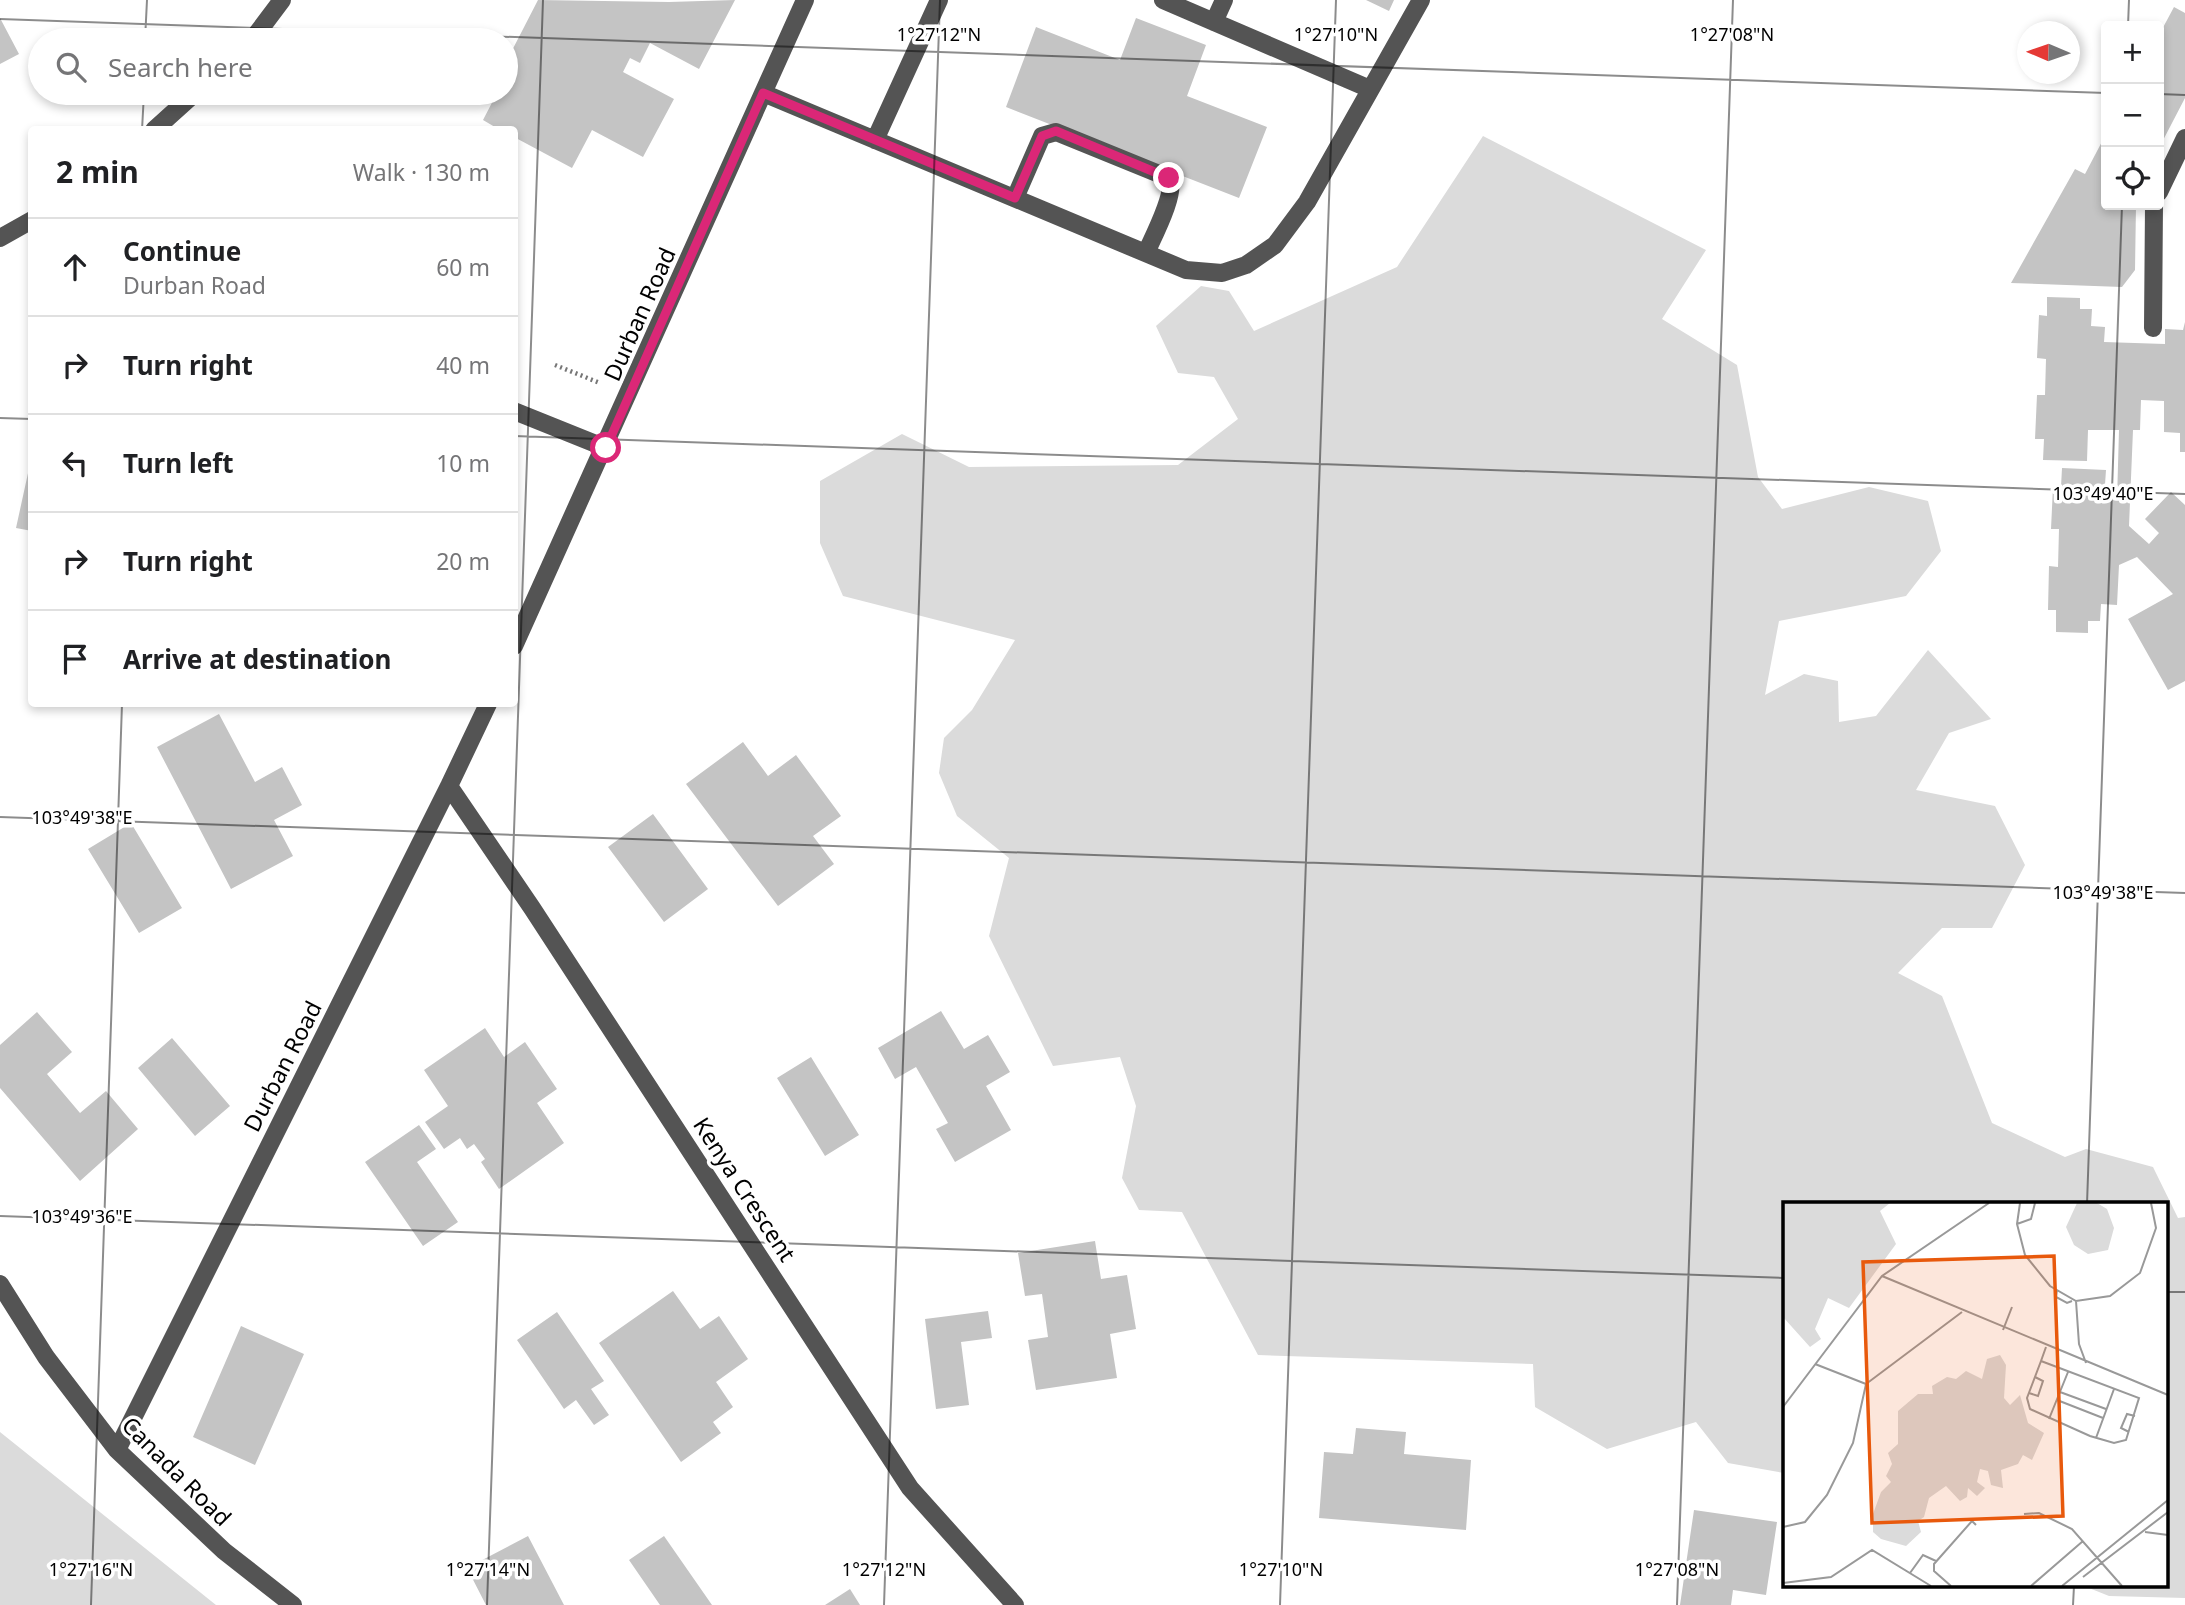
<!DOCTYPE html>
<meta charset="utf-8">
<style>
body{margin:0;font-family:"Noto Sans",sans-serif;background:#f2f2f2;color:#202124}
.controls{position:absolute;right:21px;top:21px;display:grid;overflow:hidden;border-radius:7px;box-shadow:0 4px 10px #0003}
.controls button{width:63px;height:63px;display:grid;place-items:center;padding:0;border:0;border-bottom:2px solid #e0e0e0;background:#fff;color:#202124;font:35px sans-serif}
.compass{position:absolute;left:2017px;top:21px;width:63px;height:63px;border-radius:50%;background:#fff;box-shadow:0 4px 10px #0003;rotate:272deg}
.stop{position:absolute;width:21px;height:21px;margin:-16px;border:5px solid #db2777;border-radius:50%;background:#fff}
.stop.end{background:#db2777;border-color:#fff;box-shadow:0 2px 7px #0008}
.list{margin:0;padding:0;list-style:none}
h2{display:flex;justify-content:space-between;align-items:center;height:91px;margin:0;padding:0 28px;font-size:30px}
h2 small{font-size:23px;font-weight:400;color:#757577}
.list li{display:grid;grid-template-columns:46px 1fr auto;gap:21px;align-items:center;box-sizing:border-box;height:98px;padding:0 28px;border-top:2px solid #e0e0e0}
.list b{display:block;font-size:26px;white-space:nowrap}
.list p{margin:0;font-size:23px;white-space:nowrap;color:#757577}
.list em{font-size:23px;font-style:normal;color:#757577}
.icon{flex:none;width:38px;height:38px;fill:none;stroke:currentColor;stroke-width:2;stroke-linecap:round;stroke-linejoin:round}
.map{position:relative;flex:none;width:2185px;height:1605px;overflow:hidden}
.search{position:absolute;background:#fff;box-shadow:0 4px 10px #0003;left:28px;top:28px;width:490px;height:77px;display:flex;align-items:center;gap:18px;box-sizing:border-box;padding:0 24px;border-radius:38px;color:#757577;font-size:26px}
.panel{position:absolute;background:#fff;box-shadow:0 4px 10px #0003;left:28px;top:126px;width:490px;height:581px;border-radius:7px}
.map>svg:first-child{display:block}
</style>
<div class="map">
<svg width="2185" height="1605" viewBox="0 0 2185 1605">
<rect width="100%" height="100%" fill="#fff"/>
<path fill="#dbdbdb" d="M 1483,136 L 1706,250 L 1662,319 L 1737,365 L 1758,477 L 1782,509 L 1869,487 L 1928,501 L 1941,551 L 1906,596 L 1779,621 L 1765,695 L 1804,674 L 1838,681 L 1839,722 L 1876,716 L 1928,650 L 1991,719 L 1949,733 L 1916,790 L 1995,806 L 2025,865 L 1992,928 L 1942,928 L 1898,973 L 1942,996 L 1992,1123 L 2065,1157 L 2086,1149 L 2153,1167 L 2178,1218 L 2185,1217 L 2185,1598 L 2109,1596 L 2084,1586 L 2166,1586 L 2166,1204 L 1784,1204 L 1784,1473 L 1728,1463 L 1696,1422 L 1607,1449 L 1535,1407 L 1533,1364 L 1258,1355 L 1182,1212 L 1139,1210 L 1122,1178 L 1136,1106 L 1120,1057 L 1053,1066 L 989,936 L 1009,858 L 957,816 L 939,773 L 944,738 L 972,710 L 1015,640 L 843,596 L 820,543 L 820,481 L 902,434 L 969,467 L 1178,465 L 1238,419 L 1214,377 L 1178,373 L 1156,326 L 1201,286 L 1229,291 L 1254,331 L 1397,267 Z
M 0,1432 L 216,1605 L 0,1605 Z"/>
<path fill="#c4c4c4" d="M 538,0 L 669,2 L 735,0 L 699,69 L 650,43 L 640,63 L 630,58 L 623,72 L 674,99 L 643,157 L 592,130 L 572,168 L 514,137 L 514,130 L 500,130 L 483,120 L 497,93 L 506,93 L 506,62 Z
M 1366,0 L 1394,0 L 1389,11 Z
M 2174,7 L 2185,13 L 2185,98 L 2159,148 L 2159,35 Z
M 0,18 L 19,54 L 0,64 Z
M 1136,18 L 1206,45 L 1187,96 L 1267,127 L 1239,198 L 1006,107 L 1036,27 L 1120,60 Z
M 2106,134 L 2106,205 L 2136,205 L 2135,270 L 2122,287 L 2011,283 L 2075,169 L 2085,174 Z
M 2047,297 L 2080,298 L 2080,309 L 2092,309 L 2091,326 L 2105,327 L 2104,342 L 2165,344 L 2165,329 L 2183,330 L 2185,322 L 2185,452 L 2180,452 L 2180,433 L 2164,432 L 2164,401 L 2141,400 L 2140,430 L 2133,430 L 2129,526 L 2149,544 L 2159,533 L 2145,519 L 2171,492 L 2185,505 L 2185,681 L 2168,690 L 2128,619 L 2173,594 L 2137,557 L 2119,565 L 2117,605 L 2101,604 L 2100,621 L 2088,621 L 2088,633 L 2056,632 L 2056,610 L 2048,610 L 2049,566 L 2058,567 L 2059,529 L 2051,529 L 2053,487 L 2061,487 L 2062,468 L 2106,470 L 2104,499 L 2117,500 L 2119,430 L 2088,430 L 2087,461 L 2043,460 L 2044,439 L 2035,439 L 2037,395 L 2045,395 L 2046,359 L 2037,358 L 2039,315 L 2047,316 Z
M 30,464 L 32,464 L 32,531 L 16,528 Z
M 219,714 L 255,782 L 282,767 L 302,805 L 274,820 L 293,856 L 231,889 L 157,747 Z
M 743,742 L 768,776 L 796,755 L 841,816 L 813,836 L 834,864 L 778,906 L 686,784 Z
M 653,814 L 708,889 L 664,922 L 608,847 Z
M 131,823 L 182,908 L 139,933 L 88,849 Z
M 941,1011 L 964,1049 L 988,1035 L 1010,1072 L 986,1086 L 1011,1130 L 955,1162 L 936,1129 L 948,1123 L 916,1067 L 895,1079 L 878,1048 Z
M 37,1012 L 72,1052 L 47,1074 L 80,1113 L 106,1091 L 138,1129 L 80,1181 L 0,1088 L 0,1045 Z
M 485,1028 L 504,1057 L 525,1042 L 557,1089 L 537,1103 L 564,1143 L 499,1189 L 481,1162 L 485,1159 L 474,1144 L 467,1149 L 460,1138 L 444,1149 L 425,1122 L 448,1106 L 424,1070 Z
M 172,1038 L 230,1106 L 195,1136 L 138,1068 Z
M 811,1057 L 859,1135 L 825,1156 L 777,1078 Z
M 419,1125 L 436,1149 L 417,1162 L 458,1222 L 423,1246 L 365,1162 Z
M 1095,1241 L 1101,1279 L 1127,1275 L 1136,1329 L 1110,1334 L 1117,1378 L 1036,1390 L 1028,1340 L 1048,1337 L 1042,1294 L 1025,1296 L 1018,1253 Z
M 673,1291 L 700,1329 L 719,1316 L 748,1359 L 716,1382 L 733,1407 L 713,1422 L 721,1433 L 681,1462 L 599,1343 Z
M 988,1311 L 992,1338 L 961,1342 L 969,1405 L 936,1409 L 925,1319 Z
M 557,1312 L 604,1381 L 591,1389 L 609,1415 L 594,1425 L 576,1400 L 564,1409 L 517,1340 Z
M 241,1326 L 304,1354 L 255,1465 L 193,1437 Z
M 1356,1428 L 1406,1432 L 1404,1454 L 1471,1460 L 1466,1530 L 1319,1518 L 1324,1452 L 1353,1454 Z
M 1694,1510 L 1777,1522 L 1766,1595 L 1733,1590 L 1731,1605 L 1680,1605 Z
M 528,1536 L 564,1605 L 486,1605 L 467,1568 Z
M 664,1536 L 712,1605 L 660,1605 L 629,1560 Z
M 850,1589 L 860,1605 L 825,1605 Z"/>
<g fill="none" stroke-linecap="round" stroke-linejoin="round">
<path stroke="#767676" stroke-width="4.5" stroke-dasharray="2 3.5" stroke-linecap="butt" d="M 555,365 L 600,383"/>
<path stroke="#545454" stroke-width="18" d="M 1163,0 L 1370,89
M 1214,22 L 1224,0
M 252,40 L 282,0
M 763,93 L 1186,270 L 1222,273 L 1246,265 L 1275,245 L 1307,202 L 1421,0
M 154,130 L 195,93
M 875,140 L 939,0
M 2159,192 L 2185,138
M 1015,198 L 1042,136 L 1056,132 L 1169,178 C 1177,192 1153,237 1146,253
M 0,238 L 32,220
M 2153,328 L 2154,205
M 514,411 L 606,448
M 514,646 L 805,0
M 449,786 L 532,908 L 910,1488 L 1015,1605
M 0,1284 L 46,1357 L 117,1450 L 224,1551 L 293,1605
M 117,1450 L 449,786 L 488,704"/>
</g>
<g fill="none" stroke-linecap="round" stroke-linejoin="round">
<path stroke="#db2777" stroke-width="9" d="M 606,448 L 763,93 L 1015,198 L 1042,136 L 1056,131 L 1169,178"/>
</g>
<path fill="none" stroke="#000" stroke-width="2" stroke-opacity="0.45" d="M 0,19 L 2106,93M 2128,26 L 2129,0M 145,40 L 147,0M 2159,94 L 2185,95M 142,130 L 144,93M 0,418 L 32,419M 514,436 L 2185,494M 0,817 L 2185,893M 2087,1204 L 2122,205M 0,1216 L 1784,1278M 2166,1292 L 2185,1292M 91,1605 L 122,704M 487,1605 L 543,0M 884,1605 L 940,0M 1280,1605 L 1336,0M 1677,1605 L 1733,0M 2073,1605 L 2074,1586"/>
<g text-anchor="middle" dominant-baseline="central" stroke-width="7" stroke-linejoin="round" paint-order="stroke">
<g font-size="23" fill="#000" stroke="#fff">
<text transform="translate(639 314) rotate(-66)">Durban Road</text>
<text transform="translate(282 1066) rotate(-63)">Durban Road</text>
<text transform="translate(745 1189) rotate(57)">Kenya Crescent</text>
<text transform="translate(177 1471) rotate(45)">Canada Road</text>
</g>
</g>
<g transform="translate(1783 1202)">
<rect width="385" height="385" fill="#fff"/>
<path d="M 0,1 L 107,1 L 97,9 L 113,42 L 66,106 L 45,96 L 32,127 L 38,137 L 27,145 L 0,115 ZM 294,1 L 314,1 L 324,7 L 331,26 L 325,48 L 305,52 L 291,43 L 283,25 ZM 217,153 L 223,163 L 221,196 L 227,203 L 237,193 L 245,221 L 261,231 L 249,258 L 240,253 L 235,262 L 218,268 L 220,286 L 208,283 L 205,269 L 197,267 L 194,280 L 202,286 L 194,294 L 185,286 L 184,295 L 177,299 L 163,284 L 146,296 L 141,315 L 135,319 L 138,330 L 123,344 L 98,337 L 90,330 L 90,312 L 98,290 L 108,280 L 103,274 L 109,262 L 105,251 L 115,242 L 115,209 L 135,192 L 150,192 L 149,184 L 164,175 L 173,177 L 183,169 L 199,177 L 204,157 Z" fill="#dbdbdb"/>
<path fill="none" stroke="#999" stroke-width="2" d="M 237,1 L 234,22 L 242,53 L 267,84 L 293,99 L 327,94 L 357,71 L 373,26 L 368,1M 234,22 L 248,17 L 252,1M 99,74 L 385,193M 274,88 L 273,95 L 284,101 L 289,99M 293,99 L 296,142 L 303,161M 220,128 L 229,105M 258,159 L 356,196 L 343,238 L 331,241 L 307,234 L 247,207 L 244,196 L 258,159 L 263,145M 32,162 L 83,182M 277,190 L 323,207M 246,191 L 255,194 L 260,179 L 252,175M 274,198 L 320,216M 0,205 L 99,74 L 206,1M 266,217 L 285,170M 346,230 L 338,226 L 344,212 L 352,214M 313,236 L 331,187M 241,312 L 256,311 L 289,327 L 339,384M 0,325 L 22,320 L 44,293 L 70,241 L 83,182 L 179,110M 362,330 L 385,333M 127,371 L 140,353 L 153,359M 300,375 L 385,310M 0,381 L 48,375 L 89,348 L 148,384M 168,384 L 151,369 L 151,362 L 189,319 L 193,323M 248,384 L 300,339M 279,384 L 385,298"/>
<path fill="#e8590c" fill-opacity="0.15" stroke="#e8590c" stroke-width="3.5" d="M 271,54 L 280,314 L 89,321 L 80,60 Z"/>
<rect width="385" height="385" fill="none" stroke="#000" stroke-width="3.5"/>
</g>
<g font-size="18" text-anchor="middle" fill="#000" stroke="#fff" stroke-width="7" stroke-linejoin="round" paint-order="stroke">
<text x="939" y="41">1°27'12"N</text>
<text x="1336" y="41">1°27'10"N</text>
<text x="1732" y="41">1°27'08"N</text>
<text x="2103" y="500">103°49'40"E</text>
<text x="82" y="824">103°49'38"E</text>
<text x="2103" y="899">103°49'38"E</text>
<text x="82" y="1223">103°49'36"E</text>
<text x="91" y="1576">1°27'16"N</text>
<text x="488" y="1576">1°27'14"N</text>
<text x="884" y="1576">1°27'12"N</text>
<text x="1281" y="1576">1°27'10"N</text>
<text x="1677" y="1576">1°27'08"N</text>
</g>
</svg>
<div class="controls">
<button>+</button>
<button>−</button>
<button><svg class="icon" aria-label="locate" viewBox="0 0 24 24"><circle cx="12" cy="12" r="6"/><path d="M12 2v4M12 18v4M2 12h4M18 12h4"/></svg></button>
</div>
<svg class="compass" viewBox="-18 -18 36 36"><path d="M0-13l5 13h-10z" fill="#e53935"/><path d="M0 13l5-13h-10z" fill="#757577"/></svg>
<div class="stop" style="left:606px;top:448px"></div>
<div class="stop end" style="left:1169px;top:178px"></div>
<div class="search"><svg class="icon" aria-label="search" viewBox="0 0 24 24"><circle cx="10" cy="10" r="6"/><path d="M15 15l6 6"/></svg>Search here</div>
<section class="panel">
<h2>2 min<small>Walk · 130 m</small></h2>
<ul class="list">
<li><svg class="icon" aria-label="ahead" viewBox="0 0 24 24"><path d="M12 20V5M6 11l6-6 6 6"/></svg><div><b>Continue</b><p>Durban Road</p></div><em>60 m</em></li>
<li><svg class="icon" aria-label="right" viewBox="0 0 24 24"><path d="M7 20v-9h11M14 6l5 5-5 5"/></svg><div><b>Turn right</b></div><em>40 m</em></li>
<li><svg class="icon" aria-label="left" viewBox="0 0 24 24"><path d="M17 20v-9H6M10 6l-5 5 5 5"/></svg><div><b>Turn left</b></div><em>10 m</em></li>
<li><svg class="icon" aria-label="right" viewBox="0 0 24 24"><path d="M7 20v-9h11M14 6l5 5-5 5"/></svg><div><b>Turn right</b></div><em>20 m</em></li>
<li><svg class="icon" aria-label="arrive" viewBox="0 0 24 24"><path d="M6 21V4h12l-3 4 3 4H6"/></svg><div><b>Arrive at destination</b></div></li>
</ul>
</section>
</div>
